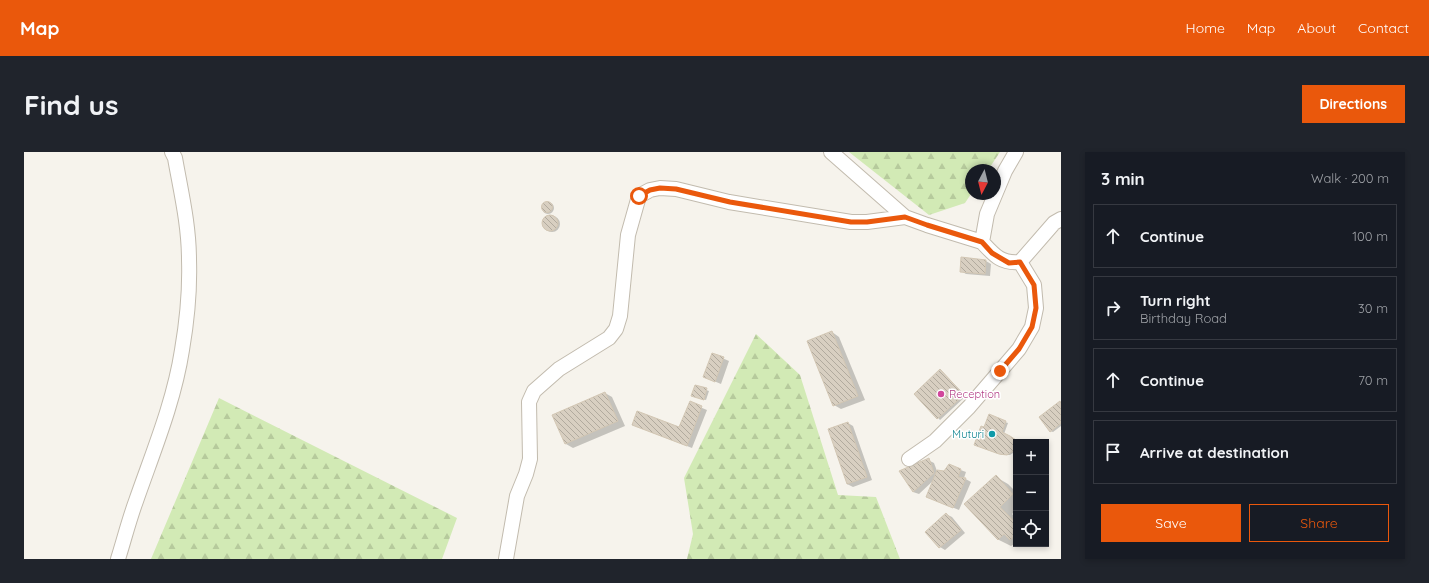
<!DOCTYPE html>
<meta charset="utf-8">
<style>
body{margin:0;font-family:Quicksand,sans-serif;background:#20242c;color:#f1f3f6}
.controls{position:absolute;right:12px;bottom:12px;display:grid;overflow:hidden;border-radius:0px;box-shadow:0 2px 6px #0003}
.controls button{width:36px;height:36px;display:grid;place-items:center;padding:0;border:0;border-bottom:1px solid #363941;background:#171b24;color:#f1f3f6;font:20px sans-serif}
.compass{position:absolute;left:941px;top:12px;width:36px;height:36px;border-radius:50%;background:#171b24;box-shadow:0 2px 6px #0003;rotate:187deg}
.stop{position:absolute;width:12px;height:12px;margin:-9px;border:3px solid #ea580c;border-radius:50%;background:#fff}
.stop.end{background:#ea580c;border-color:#fff;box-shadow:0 1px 4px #0008}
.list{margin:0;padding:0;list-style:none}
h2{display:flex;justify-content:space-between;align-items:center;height:52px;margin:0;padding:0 16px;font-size:17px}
h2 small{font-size:13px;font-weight:400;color:#9ea1a6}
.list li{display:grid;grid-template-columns:26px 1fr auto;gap:12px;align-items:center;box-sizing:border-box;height:64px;margin:0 8px 8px;padding:0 8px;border:1px solid #363941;border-radius:0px}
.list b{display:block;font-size:15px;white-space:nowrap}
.list p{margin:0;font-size:13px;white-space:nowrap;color:#9ea1a6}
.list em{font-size:13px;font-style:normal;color:#9ea1a6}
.actions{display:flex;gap:8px;padding:12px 16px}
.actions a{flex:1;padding:9px 0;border:1px solid #ea580c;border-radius:0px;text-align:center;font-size:14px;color:#ea580c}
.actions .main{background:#ea580c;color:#fff}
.icon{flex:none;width:22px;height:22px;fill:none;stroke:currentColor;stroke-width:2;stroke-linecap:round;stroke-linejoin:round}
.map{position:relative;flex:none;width:1037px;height:407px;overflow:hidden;border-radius:0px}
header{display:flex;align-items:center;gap:24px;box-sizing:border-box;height:56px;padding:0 20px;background:#ea580c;color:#fff}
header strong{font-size:19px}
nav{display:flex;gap:22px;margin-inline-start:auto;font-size:14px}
.intro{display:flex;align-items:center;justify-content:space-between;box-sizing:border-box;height:96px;padding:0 24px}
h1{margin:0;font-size:28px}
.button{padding:10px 18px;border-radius:0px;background:#ea580c;color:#fff;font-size:14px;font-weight:700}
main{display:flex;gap:24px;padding:0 24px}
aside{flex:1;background:#171b24;border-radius:0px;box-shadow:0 2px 6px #0003}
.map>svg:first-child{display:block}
</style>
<header>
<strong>Map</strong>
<nav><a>Home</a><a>Map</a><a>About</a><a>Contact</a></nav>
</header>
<div class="intro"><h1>Find us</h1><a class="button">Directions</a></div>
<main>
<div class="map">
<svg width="1037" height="407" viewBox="0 0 1037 407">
<defs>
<pattern id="forest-firs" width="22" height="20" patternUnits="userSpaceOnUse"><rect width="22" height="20" fill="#d2eab5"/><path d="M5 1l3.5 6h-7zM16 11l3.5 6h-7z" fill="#b6ca9c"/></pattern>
<pattern id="building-back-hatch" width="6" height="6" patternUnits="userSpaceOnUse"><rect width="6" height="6" fill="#d8cfc1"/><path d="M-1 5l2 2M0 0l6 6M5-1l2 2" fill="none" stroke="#b1aa9e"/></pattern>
</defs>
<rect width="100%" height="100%" fill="#f6f3ec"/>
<path fill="url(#forest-firs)" d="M 825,0 L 976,0 L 964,18 L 947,18 L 947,42 L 941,51 L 905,63 Z
M 732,182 L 776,223 L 814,343 L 852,345 L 876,407 L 663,407 L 669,382 L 660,326 Z
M 195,246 L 433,366 L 418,407 L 127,407 Z"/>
<path fill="#0003" d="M518 56a6 6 0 1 1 12 0a6 6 0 1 1-12 0Z
M520 72a8 8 0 1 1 16 0a8 8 0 1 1-16 0Z
M 962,109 L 967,112 L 966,124 L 942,122 L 937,119 Z
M 808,180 L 815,185 L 841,248 L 817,257 L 810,253 Z
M 689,202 L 705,209 L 697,232 L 680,225 Z
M 918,220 L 942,244 L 916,268 L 891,242 Z
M 671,234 L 685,239 L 682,248 L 671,245 Z
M 581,241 L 588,245 L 601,274 L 549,296 L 542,292 L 529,263 Z
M 666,251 L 683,258 L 668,296 L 609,273 L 656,277 Z
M 1037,251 L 1037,274 L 1029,280 L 1026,279 Z
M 981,270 L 984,271 L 980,282 L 994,290 L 992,290 L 992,299 L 986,303 L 978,303 L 953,294 L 961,276 Z
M 824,271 L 829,274 L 848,328 L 829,335 L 823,332 Z
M 904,308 L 910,311 L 913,319 L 921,320 L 926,314 L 942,320 L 940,326 L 947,330 L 935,358 L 908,347 L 910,328 L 895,342 L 889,340 L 877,319 Z
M 972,325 L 984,332 L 992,340 L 992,358 L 988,362 L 992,366 L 992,391 L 987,394 L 975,388 L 942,352 Z
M 922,362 L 928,365 L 941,381 L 921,398 L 916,395 Z
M 994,392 L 1001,392 L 998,395 Z"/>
<path fill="url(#building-back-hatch)" stroke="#d3c7b4" d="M517.5 55a5.5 5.5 0 1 1 11 0a5.5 5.5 0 1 1-11 0Z
M518 71a8 8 0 1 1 16 0a8 8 0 1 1-16 0Z
M 937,105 L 962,108 L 961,122 L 936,120 Z
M 808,179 L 834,244 L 809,254 L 783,189 Z
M 688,201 L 700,205 L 691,230 L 679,225 Z
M 916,217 L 940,243 L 913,267 L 890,242 Z
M 671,233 L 683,236 L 680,248 L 667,244 Z
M 581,240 L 594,269 L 541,292 L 528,263 Z
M 666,249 L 678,254 L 663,294 L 608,273 L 613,259 L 655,275 Z
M 1036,249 L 1037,251 L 1037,271 L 1026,280 L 1015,265 Z
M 965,262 L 982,269 L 978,280 L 986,284 L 992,288 L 992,297 L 983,303 L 975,302 L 950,293 L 957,274 L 960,275 Z
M 824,270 L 843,325 L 823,332 L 804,277 Z
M 905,306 L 910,321 L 889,340 L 875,319 Z
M 925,312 L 937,317 L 934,325 L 942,326 L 929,356 L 902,345 L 913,318 L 920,319 Z
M 972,323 L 989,342 L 976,355 L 992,371 L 992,383 L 986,388 L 980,382 L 974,388 L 940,352 Z
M 922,361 L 937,378 L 915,396 L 901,380 Z"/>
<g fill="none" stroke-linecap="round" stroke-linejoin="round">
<defs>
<path id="minor" d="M 807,0 L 881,65 L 903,73 L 958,90
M 958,90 C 970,103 977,112 996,110 L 1030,71 L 1037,67
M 958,90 L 963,62 L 981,19 L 992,0
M 885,307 L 911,289 L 945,255 L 995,197 L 1008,175 L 1012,156 L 1010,133 L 996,110
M 94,407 C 100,388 105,368 112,349 C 129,300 150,250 158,198 C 163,169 166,138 165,108 C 165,73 157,40 151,6 L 148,0
M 482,407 L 493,344 L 502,322 L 506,307 L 505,250 L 510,239 L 535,217 L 585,186 L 592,177 L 596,164 L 604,83 L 615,44 L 626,38 L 636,36 L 652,37 L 705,50 L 827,70 L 843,70 L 881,65"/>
</defs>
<use href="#minor" stroke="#c2bbae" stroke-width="16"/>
<use href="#minor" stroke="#fff" stroke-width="14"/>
</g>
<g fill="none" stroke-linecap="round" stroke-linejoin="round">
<path stroke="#ea580c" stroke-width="5" d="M 615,44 L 626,38 L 636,36 L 652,37 L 706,50 L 827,70 L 843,70 L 881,65 L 903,73 L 958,90 L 968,101 L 985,111 L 996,110 L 1010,133 L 1012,156 L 1008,175 L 995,197 L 976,219"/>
</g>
<circle fill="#d1479c" stroke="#fff" stroke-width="1.5" cx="917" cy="242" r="4"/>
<circle fill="#0f9aa8" stroke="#fff" stroke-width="1.5" cx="968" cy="282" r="4"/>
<g text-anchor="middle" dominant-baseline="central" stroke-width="3" stroke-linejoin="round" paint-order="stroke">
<g font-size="11" fill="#b23c85" stroke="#fff" text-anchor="start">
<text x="925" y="242">Reception</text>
</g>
<g font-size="11" fill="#0d838f" stroke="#fff" text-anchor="end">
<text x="960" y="282">Muturi</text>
</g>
</g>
</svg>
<div class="controls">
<button>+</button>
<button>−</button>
<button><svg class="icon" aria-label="locate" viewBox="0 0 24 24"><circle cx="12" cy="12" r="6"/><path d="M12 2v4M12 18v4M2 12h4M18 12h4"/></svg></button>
</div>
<svg class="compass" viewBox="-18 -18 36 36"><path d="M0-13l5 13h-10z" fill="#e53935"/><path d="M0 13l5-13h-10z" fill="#9ea1a6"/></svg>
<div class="stop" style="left:615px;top:44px"></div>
<div class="stop end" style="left:976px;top:219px"></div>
</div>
<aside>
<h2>3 min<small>Walk · 200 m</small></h2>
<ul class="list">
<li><svg class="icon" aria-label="ahead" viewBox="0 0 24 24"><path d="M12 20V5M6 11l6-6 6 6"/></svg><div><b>Continue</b></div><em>100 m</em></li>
<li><svg class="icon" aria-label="right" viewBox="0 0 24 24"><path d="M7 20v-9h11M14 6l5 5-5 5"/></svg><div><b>Turn right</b><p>Birthday Road</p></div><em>30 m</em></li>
<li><svg class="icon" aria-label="ahead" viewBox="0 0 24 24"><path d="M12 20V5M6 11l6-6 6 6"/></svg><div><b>Continue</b></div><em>70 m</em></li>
<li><svg class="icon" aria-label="arrive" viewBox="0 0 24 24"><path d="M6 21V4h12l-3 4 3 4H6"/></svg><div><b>Arrive at destination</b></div></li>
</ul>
<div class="actions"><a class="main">Save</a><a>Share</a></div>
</aside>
</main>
